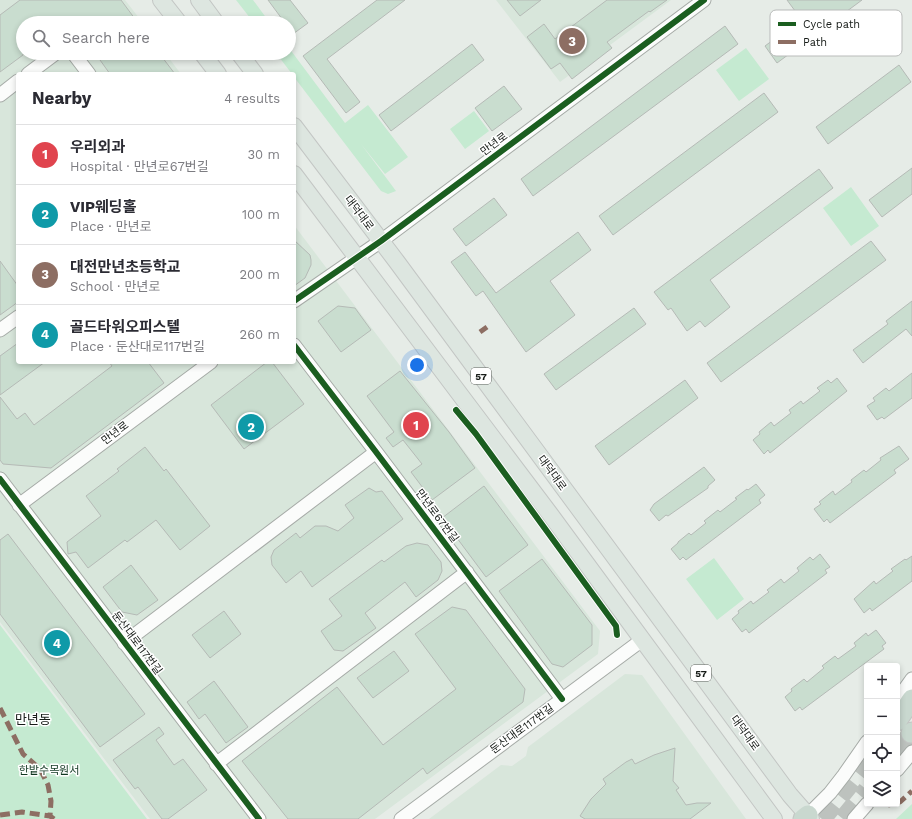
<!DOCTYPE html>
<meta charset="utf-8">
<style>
body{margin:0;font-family:"Work Sans","Noto Sans KR",sans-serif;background:#f2f2f3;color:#2b2b33}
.controls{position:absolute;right:12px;bottom:12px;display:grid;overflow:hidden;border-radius:4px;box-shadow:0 2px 6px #0003}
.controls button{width:36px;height:36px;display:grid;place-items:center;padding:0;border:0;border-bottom:1px solid #e1e1e2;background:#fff;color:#2b2b33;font:20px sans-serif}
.you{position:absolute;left:417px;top:365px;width:14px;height:14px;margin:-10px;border:3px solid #fff;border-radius:50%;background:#1a73e8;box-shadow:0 0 0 6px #1a73e833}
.badge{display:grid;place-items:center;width:26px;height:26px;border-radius:50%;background:#7c3aed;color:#fff;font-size:13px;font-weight:700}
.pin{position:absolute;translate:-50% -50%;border:2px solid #fff;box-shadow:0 1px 4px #0006}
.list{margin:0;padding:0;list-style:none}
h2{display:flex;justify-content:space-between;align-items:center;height:52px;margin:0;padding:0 16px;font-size:17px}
h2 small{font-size:13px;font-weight:400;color:#7c7c81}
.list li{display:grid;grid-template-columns:26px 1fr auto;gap:12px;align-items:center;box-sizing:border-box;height:60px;padding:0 16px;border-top:1px solid #e1e1e2}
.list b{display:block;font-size:15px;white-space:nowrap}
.list p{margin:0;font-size:13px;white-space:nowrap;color:#7c7c81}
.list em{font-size:13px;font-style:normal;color:#7c7c81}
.icon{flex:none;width:22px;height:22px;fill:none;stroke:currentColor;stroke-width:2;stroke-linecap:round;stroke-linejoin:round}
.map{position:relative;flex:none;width:912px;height:819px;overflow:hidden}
.search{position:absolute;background:#fff;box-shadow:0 2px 6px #0003;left:16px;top:16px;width:280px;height:44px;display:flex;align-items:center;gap:10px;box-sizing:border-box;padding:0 14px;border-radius:22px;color:#7c7c81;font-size:15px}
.panel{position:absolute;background:#fff;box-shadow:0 2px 6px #0003;left:16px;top:72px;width:280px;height:292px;border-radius:4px}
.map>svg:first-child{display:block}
</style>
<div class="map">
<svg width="912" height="819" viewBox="0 0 912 819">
<rect width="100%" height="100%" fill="#e6ece7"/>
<path fill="#d8e6db" d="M 0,0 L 125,0 L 143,23 L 23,23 L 23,53 L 165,53 L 181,74 L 18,74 L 18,362 L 294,362 L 294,225 L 600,631 L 598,654 L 375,819 L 150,819 L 0,622 Z
M 496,0 L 671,0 L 560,82 Z
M 625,674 L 642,675 L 746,819 L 429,819 L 501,765 L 512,766 L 526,756 L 528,747 Z"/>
<path fill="#c5ead1" d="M 236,0 L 253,0 L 270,23 L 254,23 Z
M 289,48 L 345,123 L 368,105 L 408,157 L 385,174 L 361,144 L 396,191 L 388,194 L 381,191 L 294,77 L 294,74 L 292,74 L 276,53 L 289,53 Z
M 746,48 L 769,79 L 739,101 L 716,70 Z
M 474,111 L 489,131 L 465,149 L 450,129 Z
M 851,187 L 879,226 L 851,246 L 823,208 Z
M 714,558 L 744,599 L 717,620 L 686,579 Z
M 0,625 L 147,819 L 0,819 Z
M 912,804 L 912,819 L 896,819 Z"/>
<path fill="#c9ddcf" stroke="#b5bab6" d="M 20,0 L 121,0 L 138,23 L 23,23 L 23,55 L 0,72 L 0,15 Z
M 268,0 L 290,0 L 308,23 L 293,34 L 289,28 L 289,23 L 285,23 Z
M 377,0 L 405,0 L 327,59 L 360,102 L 346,113 L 303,56 Z
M 507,0 L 541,0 L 520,16 Z
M 607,0 L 667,0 L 650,12 L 649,11 L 607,42 L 612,48 L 572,79 L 560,63 L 551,69 L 527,37 L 544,24 L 555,39 Z
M 787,0 L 862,0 L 777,63 L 765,46 L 801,19 Z
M 725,26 L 738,44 L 533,196 L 521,179 Z
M 472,44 L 484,60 L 391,131 L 379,115 Z
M 95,53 L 159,53 L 175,74 L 110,74 Z
M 899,65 L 911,82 L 828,144 L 816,127 Z
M 504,86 L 522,109 L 492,131 L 475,108 Z
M 764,93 L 778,112 L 613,235 L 599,216 Z
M 912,168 L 912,194 L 882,217 L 869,200 Z
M 819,169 L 833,188 L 710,280 L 730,307 L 705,327 L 700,321 L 687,331 L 671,308 L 668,310 L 654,292 Z
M 494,198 L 507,215 L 466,246 L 453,229 Z
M 578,232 L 591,250 L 550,281 L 575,315 L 526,352 L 483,291 L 476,296 L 451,262 L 465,252 L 496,293 Z
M 294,240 L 310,255 L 311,260 L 311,265 L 305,278 L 294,286 Z
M 871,241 L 886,260 L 721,382 L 707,363 Z
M 0,261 L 18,286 L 18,302 L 0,315 Z
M 912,301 L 912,336 L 906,329 L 863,363 L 853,350 L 888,324 L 886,321 Z
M 338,306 L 355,308 L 371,330 L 341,352 L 318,321 Z
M 634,308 L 646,324 L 556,390 L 544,374 Z
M 18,343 L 18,362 L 45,362 L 0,395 L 0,356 Z
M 109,362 L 148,362 L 164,383 L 51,468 L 3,464 L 0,460 L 0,397 L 17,419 L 25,413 L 34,425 L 112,366 Z
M 267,362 L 272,362 L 304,404 L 244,449 L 211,405 Z
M 400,371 L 449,432 L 475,468 L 432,500 L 411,472 L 422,464 L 403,440 L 393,447 L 386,438 L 394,432 L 367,396 Z
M 912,373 L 912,398 L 884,419 L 882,417 L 877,420 L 867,406 L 875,401 L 873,398 L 886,388 L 889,391 Z
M 837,378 L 847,391 L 770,453 L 768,450 L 764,454 L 753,440 L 760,434 L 759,432 L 771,422 L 774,426 L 791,413 L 789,410 L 801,401 L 803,404 L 820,391 L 817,388 L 828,380 L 831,383 Z
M 685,380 L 698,398 L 609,465 L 595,446 Z
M 899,446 L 909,459 L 894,470 L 896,473 L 830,523 L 827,519 L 824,522 L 814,509 L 821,504 L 819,502 L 833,491 L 835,495 L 852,482 L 851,480 L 864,470 L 866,472 L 881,460 L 880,458 Z
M 145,447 L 164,471 L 166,469 L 210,526 L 180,550 L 156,520 L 127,542 L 125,540 L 88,568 L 76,552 L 68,554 L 67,542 L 101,516 L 86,496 L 119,471 L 117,469 Z
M 704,467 L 715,480 L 708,486 L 708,488 L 668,516 L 666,515 L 659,521 L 650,510 L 654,504 Z
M 756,484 L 765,495 L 759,500 L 761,503 L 686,560 L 683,557 L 680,560 L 671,549 L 678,543 L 678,542 L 689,533 L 691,535 L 706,523 L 704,521 L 718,510 L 720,512 L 737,499 L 735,498 L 747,489 L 748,490 Z
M 484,486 L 528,545 L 486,577 L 442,518 Z
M 369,488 L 376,492 L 382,491 L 403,519 L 312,587 L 301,571 L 286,583 L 272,565 L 271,557 L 274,550 L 296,533 L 300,538 L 315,526 L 326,526 L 338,531 L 354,518 L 345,505 Z
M 8,534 L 145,714 L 100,747 L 0,614 L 0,540 Z
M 417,543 L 428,545 L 441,562 L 442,571 L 438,580 L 416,597 L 405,582 L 365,613 L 376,628 L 343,651 L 334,650 L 321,631 L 342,616 L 329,599 L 382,560 L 384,562 L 406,546 Z
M 820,554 L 830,567 L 825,570 L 827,573 L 749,633 L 746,629 L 742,632 L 732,619 L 739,613 L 738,611 L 751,601 L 753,604 L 769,592 L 767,590 L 781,579 L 784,583 L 799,571 L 797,568 L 810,557 L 813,560 Z
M 912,556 L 912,581 L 872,611 L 870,608 L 864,613 L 854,599 L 874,581 L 876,584 L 893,571 L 891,569 L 905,559 L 906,560 Z
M 542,559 L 592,625 L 592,645 L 563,667 L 552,664 L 499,591 Z
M 131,565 L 158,600 L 137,615 L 122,612 L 103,587 Z
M 452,607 L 466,610 L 525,689 L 523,702 L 427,774 L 423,768 L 358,819 L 288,819 L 242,761 L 337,687 L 383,745 L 456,689 L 415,634 Z
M 224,611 L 241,634 L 210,658 L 192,635 Z
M 876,630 L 886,643 L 882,646 L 884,649 L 802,710 L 800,707 L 795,711 L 785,697 L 792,691 L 791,689 L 804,679 L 807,682 L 824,668 L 822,666 L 835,656 L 838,659 L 856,646 L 854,643 L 866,633 L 868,636 Z
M 394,651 L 409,671 L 373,698 L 357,678 Z
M 214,681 L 248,727 L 226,743 L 205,714 L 199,719 L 187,702 Z
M 159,727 L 164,734 L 156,740 L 174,765 L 183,759 L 207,790 L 168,819 L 162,819 L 138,787 L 135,789 L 113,760 Z
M 675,748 L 673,781 L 679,788 L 676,790 L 686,805 L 697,803 L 711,803 L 690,819 L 585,819 L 580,816 L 591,799 L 606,784 L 603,779 L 626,762 L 632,759 L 635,764 L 654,755 Z"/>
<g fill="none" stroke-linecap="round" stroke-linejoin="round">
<path stroke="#bdc2be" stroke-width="19" stroke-dasharray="19 10" stroke-linecap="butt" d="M 897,753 L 911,733
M 822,819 L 867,763
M 843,819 L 867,790"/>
<defs>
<path id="minor" d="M 73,53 L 89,74
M 28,74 L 56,53
M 0,95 L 18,81
M 294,301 L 381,241 L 704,0
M 0,330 L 18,317
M 294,345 L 376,452 L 562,699
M 0,479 L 259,819
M 19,505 L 211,362
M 124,643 L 376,452
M 897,700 L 912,679
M 216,764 L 467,572
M 897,770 L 912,752
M 808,815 L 830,793 L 844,775 L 867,742
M 401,819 L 642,640
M 854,819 L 867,804"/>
<path id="major" d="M 161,0 L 179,23
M 199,0 L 216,23
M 202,53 L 218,74
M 239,53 L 255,74
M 294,126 L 397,262 L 790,795 L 811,819
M 294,174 L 550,514 L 774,819"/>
<path id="highway" d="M 897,721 L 912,699
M 911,733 L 912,732
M 803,819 L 808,815"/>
</defs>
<use href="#minor" stroke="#a6aba7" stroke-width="15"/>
<use href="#major" stroke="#c3c6c4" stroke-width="18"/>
<use href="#highway" stroke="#c3c6c4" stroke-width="21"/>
<use href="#minor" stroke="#fbfcfb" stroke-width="13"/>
<use href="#major" stroke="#dde6e0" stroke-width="16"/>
<use href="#highway" stroke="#c9d8cf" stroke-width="19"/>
<path stroke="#8d6e63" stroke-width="5" stroke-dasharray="10 5" stroke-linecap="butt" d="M 480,332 L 487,327
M 0,708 L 23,754 L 40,769 L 48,785 L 51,801 L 50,816 L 54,819
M 897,803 L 900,802 L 912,791
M 888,805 L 892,804
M 0,815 L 22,812 L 50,816"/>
<defs>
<path id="cycleway" d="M 294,301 L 381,241 L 704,0
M 294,345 L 376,452 L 562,699
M 456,410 L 476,434 L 616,626 L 617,635
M 0,479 L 259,819"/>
</defs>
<use href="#cycleway" stroke="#fff" stroke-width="8"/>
<use href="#cycleway" stroke="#1b5e20" stroke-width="6"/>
</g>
<g text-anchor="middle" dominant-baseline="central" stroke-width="3" stroke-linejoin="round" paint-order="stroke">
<g fill="#fff" stroke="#5d605d" stroke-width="1">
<rect x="471" y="368" width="20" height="16" rx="3"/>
<rect x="691" y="665" width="20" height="16" rx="3"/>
</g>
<g font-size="10" font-weight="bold" fill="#171c18">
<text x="481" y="376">57</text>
<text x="701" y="673">57</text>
</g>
<g font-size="11" fill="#171c18" stroke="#fff">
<text transform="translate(494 144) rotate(-37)">만년로</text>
<text transform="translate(359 213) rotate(53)">대덕대로</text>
<text transform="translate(115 433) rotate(-37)">만년로</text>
<text transform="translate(552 473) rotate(54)">대덕대로</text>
<text transform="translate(437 516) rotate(53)">만년로67번길</text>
<text transform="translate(137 643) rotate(53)">둔산대로117번길</text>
<text transform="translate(522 729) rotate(-36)">둔산대로117번길</text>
<text transform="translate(745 733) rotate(54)">대덕대로</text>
</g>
<g font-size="11" fill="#113822" stroke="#fff">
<text x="49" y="770">한밭수목원서</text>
</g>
<g font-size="13" fill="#171c18" stroke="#fff">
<text x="33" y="719">만년동</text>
</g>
</g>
<rect x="770" y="10" width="132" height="46" rx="6" fill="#fff" stroke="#b9bbba" stroke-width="1"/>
<rect x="778" y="22" width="18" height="4" fill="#1b5e20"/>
<rect x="778" y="40" width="18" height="4" fill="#8d6e63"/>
<g font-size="11" fill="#171c18">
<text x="803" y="28">Cycle path</text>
<text x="803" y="46">Path</text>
</g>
</svg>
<div class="controls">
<button>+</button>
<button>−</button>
<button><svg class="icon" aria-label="locate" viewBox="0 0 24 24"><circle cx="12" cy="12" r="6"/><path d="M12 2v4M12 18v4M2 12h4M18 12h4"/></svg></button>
<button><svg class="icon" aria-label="layers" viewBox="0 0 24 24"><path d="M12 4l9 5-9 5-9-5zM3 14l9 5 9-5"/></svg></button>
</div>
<div class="you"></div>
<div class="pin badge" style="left:416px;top:425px;background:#e0444e">1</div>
<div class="pin badge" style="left:251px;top:427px;background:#0f9aa8">2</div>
<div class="pin badge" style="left:572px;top:41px;background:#8d6e63">3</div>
<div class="pin badge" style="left:57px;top:643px;background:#0f9aa8">4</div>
<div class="search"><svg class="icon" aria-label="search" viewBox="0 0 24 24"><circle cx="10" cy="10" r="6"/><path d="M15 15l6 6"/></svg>Search here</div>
<section class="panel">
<h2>Nearby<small>4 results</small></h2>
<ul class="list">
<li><span class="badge" style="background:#e0444e">1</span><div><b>우리외과</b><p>Hospital · 만년로67번길</p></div><em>30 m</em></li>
<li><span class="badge" style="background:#0f9aa8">2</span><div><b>VIP웨딩홀</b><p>Place · 만년로</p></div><em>100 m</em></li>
<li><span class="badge" style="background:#8d6e63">3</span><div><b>대전만년초등학교</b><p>School · 만년로</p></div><em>200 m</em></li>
<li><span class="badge" style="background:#0f9aa8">4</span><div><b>골드타워오피스텔</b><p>Place · 둔산대로117번길</p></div><em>260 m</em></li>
</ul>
</section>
</div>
